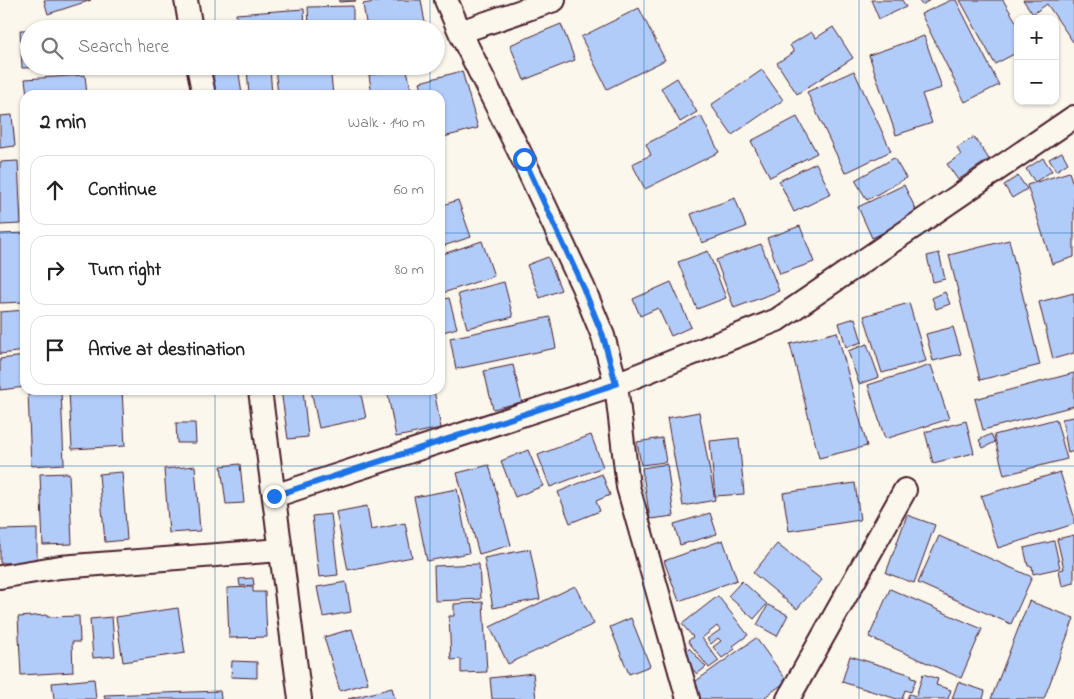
<!DOCTYPE html>
<meta charset="utf-8">
<style>
body{margin:0;font-family:"Indie Flower",sans-serif;background:#f6f6f6;color:#222}
.controls{position:absolute;right:15px;top:15px;display:grid;overflow:hidden;border-radius:10px;box-shadow:0 1px 4px #0004}
.controls button{width:45px;height:45px;display:grid;place-items:center;padding:0;border:0;border-bottom:1px solid #e0e0e0;background:#fff;color:#222;font:25px sans-serif}
.stop{position:absolute;width:15px;height:15px;margin:-11px;border:4px solid #1a73e8;border-radius:50%;background:#fff}
.stop.end{background:#1a73e8;border-color:#fff;box-shadow:0 1px 5px #0008}
.list{margin:0;padding:0;list-style:none}
h2{display:flex;justify-content:space-between;align-items:center;height:65px;margin:0;padding:0 20px;font-size:21px}
h2 small{font-size:16px;font-weight:400;color:#767676}
.list li{display:grid;grid-template-columns:32px 1fr auto;gap:15px;align-items:center;box-sizing:border-box;height:70px;margin:0 10px 10px;padding:0 10px;border:1px solid #e0e0e0;border-radius:15px}
.list b{display:block;font-size:19px;white-space:nowrap}
.list em{font-size:16px;font-style:normal;color:#767676}
.icon{flex:none;width:28px;height:28px;fill:none;stroke:currentColor;stroke-width:2;stroke-linecap:round;stroke-linejoin:round}
.map{position:relative;flex:none;width:1074px;height:699px;overflow:hidden}
.search{position:absolute;background:#fff;box-shadow:0 1px 4px #0004;left:20px;top:20px;width:425px;height:55px;display:flex;align-items:center;gap:12px;box-sizing:border-box;padding:0 18px;border-radius:28px;color:#767676;font-size:19px}
.panel{position:absolute;background:#fff;box-shadow:0 1px 4px #0004;left:20px;top:90px;width:425px;height:305px;border-radius:15px}
.map>svg:first-child{display:block}
</style>
<div class="map">
<svg width="1074" height="699" viewBox="0 0 1074 699">
<rect width="100%" height="100%" fill="#fbf7ec"/>
<filter id="ink" filterUnits="userSpaceOnUse"><feTurbulence type="fractalNoise" baseFrequency=".02" numOctaves="2"/><feDisplacementMap in="SourceGraphic" scale="10" xChannelSelector="R" yChannelSelector="G"/><feConvolveMatrix kernelMatrix="1 2 1 2 8 2 1 2 1" color-interpolation-filters="sRGB"/></filter>
<g filter="url(#ink)">
<path fill="#b2ccfa" stroke="#4a1f2b" d="M 44,0 L 91,0 L 48,14 Z
M 339,0 L 356,0 L 356,1 L 339,2 Z
M 386,0 L 421,0 L 426,29 L 367,29 L 363,4 Z
M 871,0 L 902,0 L 906,7 L 879,19 Z
M 918,0 L 930,0 L 922,5 Z
M 951,0 L 956,0 L 999,85 L 965,102 L 921,14 Z
M 960,0 L 1003,0 L 1018,25 L 1018,52 L 995,64 Z
M 1023,0 L 1074,0 L 1074,41 L 1073,42 L 1047,4 L 1033,14 Z
M 353,6 L 353,26 L 309,27 L 308,7 Z
M 639,8 L 665,60 L 607,89 L 581,37 Z
M 304,9 L 305,29 L 237,29 L 236,14 Z
M 561,24 L 575,60 L 524,80 L 510,45 Z
M 99,27 L 99,29 L 58,29 Z
M 833,27 L 853,58 L 797,94 L 777,63 L 794,52 L 790,45 L 811,32 L 816,38 Z
M 20,30 L 29,30 L 29,66 L 77,66 L 22,68 Z
M 924,36 L 942,88 L 922,94 L 932,123 L 896,135 L 869,55 Z
M 238,66 L 242,95 L 215,95 L 211,70 Z
M 275,66 L 330,66 L 333,95 L 278,95 Z
M 270,68 L 272,95 L 249,95 L 247,69 Z
M 407,69 L 412,95 L 372,95 L 369,75 Z
M 762,70 L 783,100 L 732,135 L 711,105 Z
M 462,71 L 478,128 L 440,138 L 440,95 L 424,95 L 420,82 Z
M 854,71 L 891,151 L 845,173 L 807,92 Z
M 85,75 L 87,95 L 27,95 L 25,79 Z
M 677,78 L 697,112 L 680,122 L 661,88 Z
M 12,115 L 15,146 L 0,148 L 0,116 Z
M 701,116 L 719,152 L 645,189 L 632,164 L 651,155 L 646,144 Z
M 797,117 L 817,153 L 770,177 L 751,141 Z
M 974,137 L 989,159 L 958,180 L 947,164 L 961,155 L 957,148 Z
M 1062,152 L 1068,163 L 1056,171 L 1049,159 Z
M 894,158 L 906,178 L 867,200 L 855,180 Z
M 1043,158 L 1052,171 L 1035,182 L 1026,169 Z
M 18,161 L 21,224 L 0,225 L 0,162 Z
M 816,163 L 831,194 L 794,212 L 779,181 Z
M 1069,172 L 1074,187 L 1074,257 L 1052,264 L 1027,185 Z
M 1018,176 L 1027,189 L 1012,198 L 1004,185 Z
M 904,185 L 919,216 L 872,238 L 858,207 Z
M 735,198 L 746,227 L 702,243 L 691,214 Z
M 458,200 L 471,237 L 440,247 L 440,206 Z
M 800,226 L 814,262 L 780,274 L 767,238 Z
M 25,233 L 25,302 L 0,303 L 0,234 Z
M 1009,240 L 1040,365 L 980,380 L 949,255 Z
M 482,241 L 494,276 L 440,294 L 440,255 Z
M 761,244 L 779,291 L 734,308 L 716,260 Z
M 708,251 L 726,298 L 697,309 L 678,262 Z
M 939,253 L 945,279 L 933,282 L 927,256 Z
M 548,257 L 561,290 L 540,298 L 527,265 Z
M 504,282 L 513,317 L 467,328 L 458,294 Z
M 671,282 L 691,327 L 671,336 L 658,308 L 640,316 L 633,299 Z
M 945,292 L 950,304 L 936,309 L 932,298 Z
M 1074,293 L 1074,353 L 1053,359 L 1039,302 Z
M 449,298 L 457,328 L 440,333 L 440,300 Z
M 909,303 L 926,361 L 882,373 L 864,316 Z
M 25,310 L 25,351 L 0,354 L 0,312 Z
M 550,317 L 556,348 L 456,369 L 450,338 Z
M 855,318 L 862,342 L 846,347 L 839,323 Z
M 953,327 L 961,354 L 933,361 L 926,334 Z
M 837,332 L 867,446 L 819,458 L 790,344 Z
M 867,344 L 879,377 L 859,384 L 848,351 Z
M 25,356 L 25,387 L 0,390 L 0,359 Z
M 513,365 L 522,402 L 493,409 L 484,371 Z
M 931,365 L 949,419 L 885,439 L 868,385 Z
M 1074,373 L 1074,406 L 983,430 L 975,399 Z
M 122,390 L 125,446 L 72,449 L 69,391 Z
M 281,390 L 303,390 L 308,437 L 288,439 Z
M 311,390 L 360,390 L 366,418 L 319,428 Z
M 387,390 L 434,390 L 441,428 L 396,437 Z
M 61,391 L 64,464 L 31,466 L 28,392 Z
M 699,412 L 715,500 L 683,506 L 667,418 Z
M 1074,417 L 1074,451 L 1068,453 L 1062,419 Z
M 1056,419 L 1067,459 L 1004,475 L 994,435 Z
M 966,421 L 974,453 L 933,463 L 925,432 Z
M 176,423 L 195,423 L 196,443 L 177,443 Z
M 991,434 L 995,442 L 983,448 L 979,440 Z
M 591,435 L 603,467 L 550,487 L 538,455 Z
M 662,438 L 666,462 L 641,465 L 637,442 Z
M 739,438 L 744,494 L 715,496 L 710,441 Z
M 528,450 L 543,486 L 515,497 L 501,461 Z
M 240,464 L 244,503 L 226,504 L 221,466 Z
M 667,464 L 674,516 L 650,519 L 642,468 Z
M 489,465 L 511,545 L 479,554 L 457,473 Z
M 195,466 L 200,531 L 169,533 L 164,469 Z
M 122,472 L 127,540 L 105,542 L 99,474 Z
M 1060,472 L 1074,516 L 1074,524 L 998,548 L 981,496 Z
M 69,473 L 72,544 L 43,545 L 40,474 Z
M 602,474 L 610,495 L 596,501 L 600,511 L 570,523 L 558,492 Z
M 855,483 L 860,520 L 789,531 L 783,493 Z
M 457,489 L 469,553 L 427,561 L 414,497 Z
M 367,506 L 371,530 L 405,523 L 412,557 L 348,570 L 336,512 Z
M 710,513 L 717,534 L 680,545 L 674,524 Z
M 331,514 L 338,575 L 319,577 L 312,516 Z
M 907,515 L 935,525 L 914,583 L 886,573 Z
M 37,529 L 37,562 L 0,563 L 0,530 Z
M 1074,535 L 1074,583 L 1062,586 L 1059,570 L 1064,569 L 1057,539 Z
M 939,536 L 1032,577 L 1011,624 L 918,583 Z
M 723,540 L 737,580 L 679,601 L 664,561 Z
M 1054,541 L 1060,568 L 1033,574 L 1032,566 L 1028,566 L 1024,548 Z
M 777,544 L 822,580 L 797,609 L 753,573 Z
M 530,549 L 540,599 L 493,608 L 484,558 Z
M 479,564 L 481,599 L 435,601 L 434,566 Z
M 253,578 L 254,585 L 240,586 L 239,579 Z
M 742,581 L 767,604 L 754,619 L 728,596 Z
M 346,582 L 351,612 L 323,617 L 317,587 Z
M 575,586 L 594,624 L 508,664 L 490,627 Z
M 253,587 L 253,592 L 265,592 L 267,637 L 229,638 L 227,588 Z
M 890,589 L 982,629 L 961,678 L 869,637 Z
M 718,596 L 748,635 L 733,646 L 735,649 L 722,658 L 713,647 L 721,641 L 718,638 L 711,644 L 707,639 L 720,630 L 717,626 L 702,638 L 719,661 L 709,668 L 688,641 L 693,637 L 682,624 Z
M 1029,601 L 1074,618 L 1044,699 L 991,699 Z
M 483,602 L 487,672 L 461,673 L 461,659 L 451,660 L 449,616 L 454,616 L 454,604 Z
M 768,605 L 788,615 L 777,636 L 757,625 Z
M 178,608 L 185,653 L 123,662 L 116,617 Z
M 47,615 L 47,617 L 79,616 L 80,642 L 72,642 L 73,672 L 21,675 L 18,617 Z
M 112,617 L 115,656 L 93,658 L 90,619 Z
M 631,618 L 650,666 L 629,674 L 610,627 Z
M 352,629 L 368,683 L 340,691 L 324,637 Z
M 756,638 L 787,681 L 762,699 L 699,699 L 689,686 Z
M 689,648 L 706,667 L 697,674 L 681,656 Z
M 850,656 L 912,675 L 911,678 L 916,679 L 911,692 L 905,690 L 902,699 L 897,699 L 842,682 Z
M 232,661 L 257,662 L 257,678 L 231,677 Z
M 533,673 L 536,699 L 492,699 L 490,678 Z
M 923,674 L 938,679 L 936,685 L 951,690 L 948,699 L 907,699 L 909,694 L 916,696 Z
M 94,679 L 96,699 L 54,699 L 52,683 Z
M 958,682 L 985,691 L 983,699 L 952,699 Z
M 392,688 L 395,699 L 348,699 Z
M 220,691 L 221,699 L 105,699 L 104,695 Z"/>
<g fill="none" stroke-linecap="round" stroke-linejoin="round">
<defs>
<path id="street" d="M 186,0 L 191,29
M 446,0 L 460,32 L 523,159 L 583,287 L 603,336 L 616,384 L 628,487 L 688,699
M 460,32 L 554,0
M 198,66 L 204,95
M 260,390 L 300,699
M 274,496 L 616,384 L 777,320 L 1074,117
M 0,577 L 60,567 L 281,550
M 788,699 L 905,490"/>
</defs>
<use href="#street" stroke="#4a1f2b" stroke-width="26"/>
<use href="#street" stroke="#fbf7ec" stroke-width="22"/>
</g>
</g>
<g fill="none" stroke-linecap="round" stroke-linejoin="round" filter="url(#ink)">
<path stroke="#1a73e8" stroke-width="6" d="M 274,496 L 616,384 L 603,336 L 583,287 L 524,159"/>
</g>
<path fill="none" stroke="#1f6fb2" stroke-width="1" stroke-opacity="0.55" d="M 215,0 L 215,29M 430,0 L 430,29M 644,0 L 644,699M 859,0 L 859,699M 215,66 L 215,95M 430,66 L 430,95M 0,233 L 25,233M 440,233 L 1074,233M 215,390 L 215,699M 430,390 L 430,699M 0,466 L 1074,466"/>
</svg>
<div class="controls">
<button>+</button>
<button>−</button>
</div>
<div class="stop" style="left:524px;top:159px"></div>
<div class="stop end" style="left:274px;top:496px"></div>
<div class="search"><svg class="icon" aria-label="search" viewBox="0 0 24 24"><circle cx="10" cy="10" r="6"/><path d="M15 15l6 6"/></svg>Search here</div>
<section class="panel">
<h2>2 min<small>Walk · 140 m</small></h2>
<ul class="list">
<li><svg class="icon" aria-label="ahead" viewBox="0 0 24 24"><path d="M12 20V5M6 11l6-6 6 6"/></svg><div><b>Continue</b></div><em>60 m</em></li>
<li><svg class="icon" aria-label="right" viewBox="0 0 24 24"><path d="M7 20v-9h11M14 6l5 5-5 5"/></svg><div><b>Turn right</b></div><em>80 m</em></li>
<li><svg class="icon" aria-label="arrive" viewBox="0 0 24 24"><path d="M6 21V4h12l-3 4 3 4H6"/></svg><div><b>Arrive at destination</b></div></li>
</ul>
</section>
</div>
